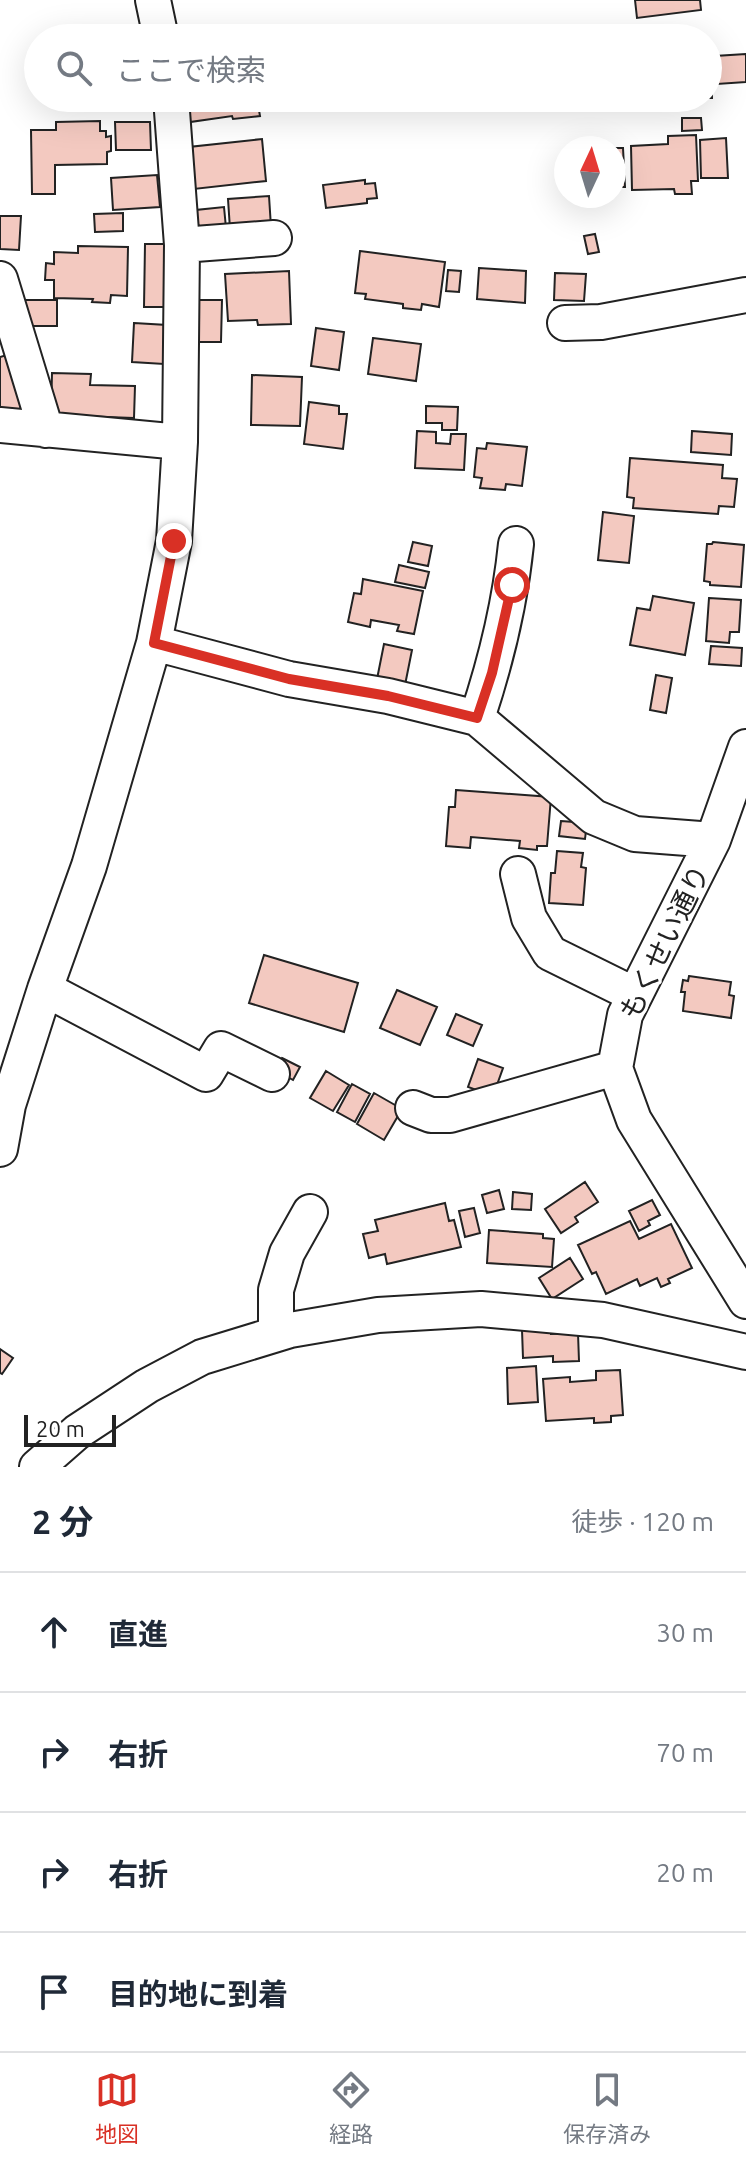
<!DOCTYPE html>
<html lang="ja">
<meta charset="utf-8">
<style>
body{margin:0;font-family:Ubuntu,"Noto Sans JP",sans-serif;background:#f2f2f3;color:#1f2937}
.compass{position:absolute;left:554px;top:136px;width:72px;height:72px;border-radius:50%;background:#fff;box-shadow:0 8px 32px #0002;rotate:4deg}
.scale{position:absolute;left:24px;bottom:20px;width:92px;box-sizing:border-box;padding-left:8px;border:4px solid #222;border-top:0;font-size:22px;line-height:28px;white-space:nowrap;color:#222;-webkit-text-stroke:6px #fff;paint-order:stroke}
.stop{position:absolute;width:24px;height:24px;margin:-18px;border:6px solid #d93025;border-radius:50%;background:#fff}
.stop.end{background:#d93025;border-color:#fff;box-shadow:0 2px 8px #0008}
.list{margin:0;padding:0;list-style:none}
h2{display:flex;justify-content:space-between;align-items:center;height:104px;margin:0;padding:0 32px;font-size:34px}
h2 small{font-size:26px;font-weight:400;color:#747a83}
.list li{display:grid;grid-template-columns:52px 1fr auto;gap:24px;align-items:center;box-sizing:border-box;height:120px;padding:0 32px;border-top:2px solid #e0e1e3}
.list b{display:block;font-size:30px;white-space:nowrap}
.list em{font-size:26px;font-style:normal;color:#747a83}
.icon{flex:none;width:44px;height:44px;fill:none;stroke:currentColor;stroke-width:2;stroke-linecap:round;stroke-linejoin:round}
.map{position:relative;flex:none;width:746px;height:1467px;overflow:hidden}
.search{position:absolute;background:#fff;box-shadow:0 8px 32px #0002;left:24px;right:24px;top:24px;height:88px;display:flex;align-items:center;gap:20px;box-sizing:border-box;padding:0 28px;border-radius:44px;color:#747a83;font-size:30px}
.sheet{height:584px;background:#fff}
nav{display:flex;justify-content:space-around;align-items:center;box-sizing:border-box;height:112px;border-top:2px solid #e0e1e3;background:#fff;font-size:22px;color:#747a83}
nav a{display:grid;justify-items:center;gap:4px}
nav .on{color:#d93025}
.map>svg:first-child{display:block}
</style>
<div class="map">
<svg width="746" height="1467" viewBox="0 0 746 1467">
<rect width="100%" height="100%" fill="#fff"/>
<path fill="#f3c9c0" stroke="#222" stroke-width="2" d="M 635,0 L 700,0 L 701,10 L 637,18 Z
M 746,54 L 746,82 L 717,84 L 715,56 Z
M 708,61 L 711,61 L 712,98 L 708,98 Z
M 51,98 L 137,98 L 137,103 L 51,103 Z
M 186,98 L 257,98 L 260,116 L 233,119 L 232,116 L 190,122 Z
M 682,118 L 701,118 L 702,130 L 682,131 Z
M 100,121 L 100,131 L 106,131 L 106,137 L 111,136 L 111,151 L 107,152 L 107,164 L 55,165 L 55,194 L 32,194 L 31,130 L 56,130 L 56,122 Z
M 115,122 L 150,122 L 151,150 L 116,150 Z
M 696,135 L 698,181 L 691,181 L 692,194 L 675,194 L 674,189 L 632,190 L 631,146 L 668,144 L 668,136 Z
M 726,138 L 728,178 L 701,178 L 700,140 Z
M 262,139 L 266,181 L 194,189 L 189,147 Z
M 614,148 L 623,148 L 625,187 L 614,187 Z
M 157,175 L 160,207 L 113,210 L 111,178 Z
M 365,180 L 365,184 L 375,183 L 377,198 L 367,199 L 367,203 L 326,208 L 323,185 Z
M 269,196 L 271,227 L 230,229 L 228,199 Z
M 224,207 L 226,228 L 198,231 L 196,210 Z
M 123,213 L 123,231 L 95,232 L 94,214 Z
M 0,216 L 21,216 L 19,250 L 0,249 Z
M 595,234 L 599,252 L 588,254 L 584,236 Z
M 145,244 L 168,244 L 167,307 L 144,307 Z
M 78,246 L 128,247 L 127,296 L 111,295 L 110,303 L 92,302 L 93,299 L 54,298 L 54,280 L 45,280 L 46,263 L 54,264 L 54,252 L 78,253 Z
M 360,251 L 445,262 L 439,307 L 422,304 L 421,310 L 403,308 L 403,304 L 365,299 L 366,294 L 355,293 Z
M 479,268 L 526,271 L 525,303 L 477,299 Z
M 448,270 L 461,271 L 459,292 L 446,291 Z
M 289,271 L 291,324 L 258,325 L 257,320 L 228,321 L 225,274 Z
M 555,273 L 586,274 L 584,301 L 554,300 Z
M 22,300 L 57,300 L 57,326 L 22,326 Z
M 193,300 L 222,300 L 221,342 L 193,342 Z
M 134,323 L 167,325 L 164,364 L 132,362 Z
M 316,328 L 344,332 L 339,370 L 311,366 Z
M 373,338 L 421,344 L 416,381 L 368,374 Z
M 14,353 L 31,410 L 2,418 L 0,410 L 0,357 Z
M 52,373 L 91,374 L 90,385 L 135,386 L 134,418 L 51,415 Z
M 252,375 L 302,377 L 300,426 L 251,425 Z
M 309,402 L 339,406 L 339,414 L 347,414 L 343,449 L 304,444 Z
M 426,406 L 458,407 L 457,430 L 442,430 L 442,423 L 426,423 Z
M 417,431 L 436,432 L 436,443 L 450,444 L 451,434 L 466,434 L 464,470 L 415,468 Z
M 692,431 L 732,434 L 731,455 L 691,452 Z
M 487,443 L 527,447 L 522,486 L 506,484 L 505,490 L 480,488 L 482,478 L 474,477 L 477,448 L 486,449 Z
M 630,458 L 723,465 L 722,478 L 737,479 L 734,507 L 719,506 L 718,514 L 633,508 L 634,498 L 627,497 Z
M 603,512 L 634,516 L 629,563 L 598,560 Z
M 413,542 L 432,546 L 428,566 L 408,562 Z
M 713,542 L 744,545 L 741,587 L 710,585 L 710,582 L 704,581 L 707,544 L 712,544 Z
M 399,565 L 429,572 L 425,588 L 395,582 Z
M 363,579 L 423,591 L 414,634 L 397,631 L 399,625 L 371,620 L 370,627 L 348,622 L 354,593 L 361,594 Z
M 653,596 L 694,603 L 685,655 L 630,645 L 637,608 L 650,610 Z
M 709,598 L 741,600 L 739,632 L 730,632 L 729,643 L 706,641 Z
M 384,644 L 412,650 L 404,690 L 376,684 Z
M 711,646 L 742,648 L 741,666 L 709,664 Z
M 656,675 L 672,678 L 666,713 L 650,710 Z
M 456,790 L 551,797 L 547,846 L 537,846 L 537,850 L 519,848 L 520,841 L 471,837 L 470,848 L 446,846 L 449,807 L 455,807 Z
M 561,821 L 587,823 L 585,839 L 559,836 Z
M 557,851 L 583,853 L 581,867 L 586,868 L 583,905 L 549,903 L 551,873 L 555,873 Z
M 264,955 L 358,983 L 344,1032 L 249,1003 Z
M 689,976 L 731,982 L 729,995 L 734,996 L 731,1018 L 683,1011 L 685,992 L 681,992 L 683,980 L 688,981 Z
M 397,990 L 437,1007 L 420,1045 L 380,1028 Z
M 456,1014 L 482,1025 L 473,1046 L 447,1035 Z
M 282,1058 L 300,1067 L 293,1080 L 275,1070 Z
M 478,1059 L 503,1068 L 493,1096 L 468,1087 Z
M 326,1071 L 349,1085 L 333,1111 L 310,1098 Z
M 352,1084 L 370,1094 L 355,1122 L 337,1112 Z
M 374,1093 L 402,1109 L 384,1140 L 357,1124 Z
M 585,1182 L 598,1202 L 575,1217 L 578,1222 L 561,1233 L 545,1209 Z
M 499,1190 L 504,1209 L 487,1213 L 482,1195 Z
M 513,1192 L 532,1194 L 531,1210 L 512,1209 Z
M 652,1200 L 660,1215 L 648,1221 L 650,1225 L 639,1231 L 629,1211 Z
M 445,1203 L 449,1221 L 454,1220 L 461,1247 L 387,1264 L 385,1254 L 369,1258 L 363,1234 L 378,1231 L 375,1220 Z
M 474,1208 L 480,1233 L 465,1237 L 459,1211 Z
M 630,1221 L 639,1239 L 671,1224 L 692,1268 L 668,1279 L 670,1283 L 661,1287 L 657,1278 L 640,1286 L 637,1279 L 606,1294 L 596,1272 L 592,1274 L 578,1245 Z
M 489,1230 L 543,1234 L 543,1238 L 554,1239 L 552,1267 L 487,1263 Z
M 570,1258 L 583,1279 L 552,1299 L 539,1278 Z
M 551,1329 L 551,1334 L 578,1333 L 579,1361 L 553,1362 L 553,1356 L 523,1358 L 522,1330 Z
M 0,1349 L 13,1358 L 2,1374 L 0,1373 Z
M 536,1366 L 538,1402 L 508,1404 L 507,1368 Z
M 620,1370 L 623,1415 L 611,1416 L 611,1422 L 594,1423 L 594,1418 L 546,1421 L 543,1379 L 570,1377 L 570,1382 L 596,1380 L 596,1371 Z"/>
<g fill="none" stroke-linecap="round" stroke-linejoin="round">
<defs>
<path id="minor" d="M 153,0 L 161,38
M 182,245 L 274,238
M 0,279 L 46,430
M 565,323 L 601,322 L 746,295
M 0,425 L 180,442
M 154,643 L 289,679 L 388,696 L 477,718 L 594,817 L 635,834 L 713,840
M 477,718 C 496,661 510,604 516,544
M 746,747 L 713,840 L 625,1015 L 615,1068 L 634,1120 L 746,1301
M 518,874 L 529,918 L 550,953 L 635,995
M 45,989 L 206,1074 L 221,1049 L 272,1074
M 413,1108 L 431,1115 L 450,1115 L 615,1068
M 0,1149 L 8,1105 L 45,989 L 89,866 L 154,643 L 174,541 L 180,442 L 182,245 L 171,98
M 276,1334 L 276,1290 L 287,1253 L 310,1212
M 37,1467 L 77,1432 L 147,1386 L 202,1357 L 290,1330 L 378,1315 L 481,1309 L 603,1320 L 746,1352"/>
</defs>
<use href="#minor" stroke="#222" stroke-width="38"/>
<use href="#minor" stroke="#fff" stroke-width="34"/>
</g>
<g fill="none" stroke-linecap="round" stroke-linejoin="round">
<path stroke="#d93025" stroke-width="10" d="M 174,541 L 154,643 L 289,679 L 388,696 L 477,718 L 492,673 L 512,585"/>
</g>
<g text-anchor="middle" dominant-baseline="central" stroke-width="6" stroke-linejoin="round" paint-order="stroke">
<g font-size="28" fill="#222" stroke="#fff">
<text transform="translate(664 942) rotate(-64)">もくせい通り</text>
</g>
</g>
</svg>
<svg class="compass" viewBox="-18 -18 36 36"><path d="M0-13l5 13h-10z" fill="#e53935"/><path d="M0 13l5-13h-10z" fill="#747a83"/></svg>
<div class="scale">20 m</div>
<div class="stop" style="left:512px;top:585px"></div>
<div class="stop end" style="left:174px;top:541px"></div>
<div class="search"><svg class="icon" aria-label="search" viewBox="0 0 24 24"><circle cx="10" cy="10" r="6"/><path d="M15 15l6 6"/></svg>ここで検索</div>
</div>
<section class="sheet">
<h2>2 分<small>徒歩 · 120 m</small></h2>
<ul class="list">
<li><svg class="icon" aria-label="ahead" viewBox="0 0 24 24"><path d="M12 20V5M6 11l6-6 6 6"/></svg><div><b>直進</b></div><em>30 m</em></li>
<li><svg class="icon" aria-label="right" viewBox="0 0 24 24"><path d="M7 20v-9h11M14 6l5 5-5 5"/></svg><div><b>右折</b></div><em>70 m</em></li>
<li><svg class="icon" aria-label="right" viewBox="0 0 24 24"><path d="M7 20v-9h11M14 6l5 5-5 5"/></svg><div><b>右折</b></div><em>20 m</em></li>
<li><svg class="icon" aria-label="arrive" viewBox="0 0 24 24"><path d="M6 21V4h12l-3 4 3 4H6"/></svg><div><b>目的地に到着</b></div></li>
</ul>
</section>
<nav>
<a class="on"><svg class="icon" aria-label="map" viewBox="0 0 24 24"><path d="M3 6l6-2 6 2 6-2v14l-6 2-6-2-6 2zM9 4v14M15 6v14"/></svg>地図</a>
<a><svg class="icon" aria-label="directions" viewBox="0 0 24 24"><path d="M12 3l9 9-9 9-9-9zM9 14v-3h6M13 9l2 2-2 2"/></svg>経路</a>
<a><svg class="icon" aria-label="saved" viewBox="0 0 24 24"><path d="M7 4h10v16l-5-4-5 4z"/></svg>保存済み</a>
</nav>
